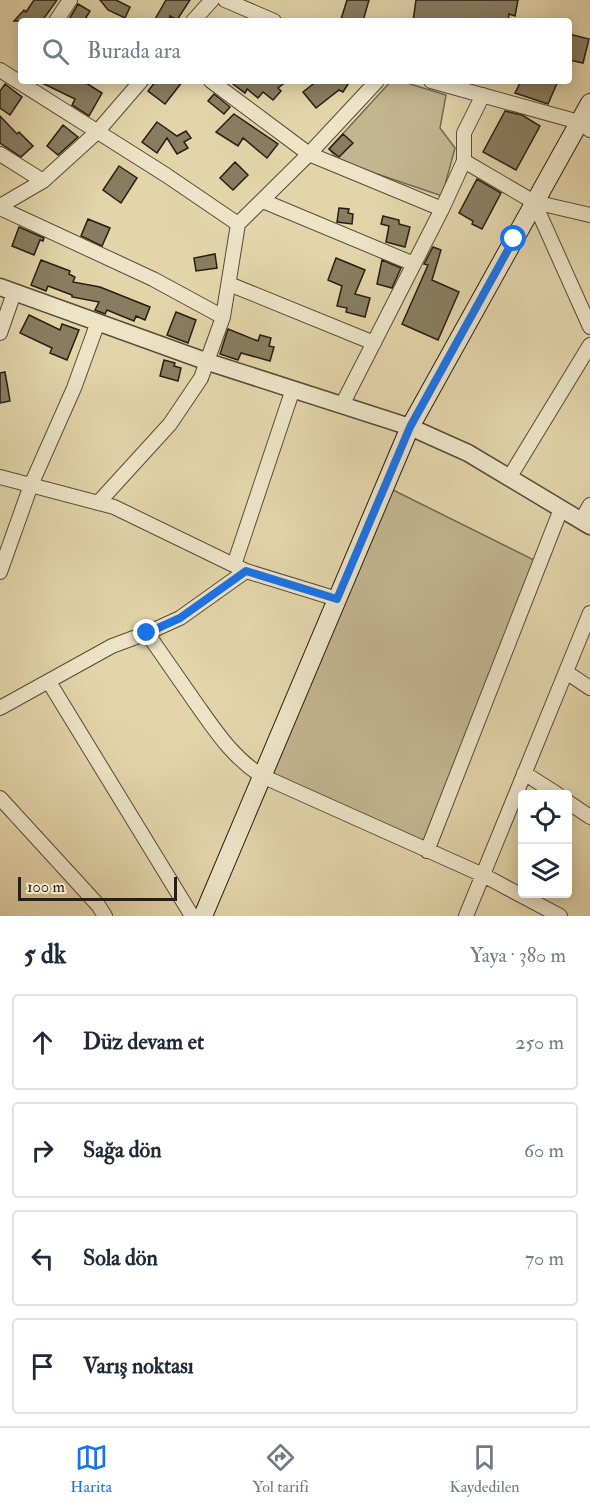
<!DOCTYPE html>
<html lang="tr">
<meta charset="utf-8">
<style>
body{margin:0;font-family:"IM FELL Double Pica",serif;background:#f6f6f7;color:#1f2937}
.controls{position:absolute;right:18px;bottom:18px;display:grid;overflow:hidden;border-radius:6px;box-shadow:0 3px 15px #0003}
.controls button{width:54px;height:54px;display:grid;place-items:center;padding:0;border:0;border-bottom:2px solid #e0e1e3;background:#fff;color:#1f2937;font:30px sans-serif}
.scale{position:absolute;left:18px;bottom:15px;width:159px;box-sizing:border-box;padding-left:6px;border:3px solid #271e14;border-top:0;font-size:16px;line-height:21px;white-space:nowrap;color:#271e14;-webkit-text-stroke:4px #ede3c7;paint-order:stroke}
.stop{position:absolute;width:18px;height:18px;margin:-14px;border:4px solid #1a73e8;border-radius:50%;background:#fff}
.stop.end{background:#1a73e8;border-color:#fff;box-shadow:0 2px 6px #0008}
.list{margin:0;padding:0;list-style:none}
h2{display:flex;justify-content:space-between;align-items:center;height:78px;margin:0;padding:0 24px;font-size:26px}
h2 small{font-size:20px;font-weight:400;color:#747a83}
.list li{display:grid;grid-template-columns:39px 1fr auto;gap:18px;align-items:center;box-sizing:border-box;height:96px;margin:0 12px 12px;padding:0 12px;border:2px solid #e0e1e3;border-radius:6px}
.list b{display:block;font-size:22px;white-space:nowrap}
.list em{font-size:20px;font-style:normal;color:#747a83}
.icon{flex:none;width:33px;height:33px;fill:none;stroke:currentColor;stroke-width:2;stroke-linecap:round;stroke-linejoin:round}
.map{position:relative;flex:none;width:590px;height:916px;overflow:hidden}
.search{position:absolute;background:#fff;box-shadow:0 3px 15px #0003;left:18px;right:18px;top:18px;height:66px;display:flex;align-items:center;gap:15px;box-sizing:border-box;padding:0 21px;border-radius:6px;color:#747a83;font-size:22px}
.sheet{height:510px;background:#fff}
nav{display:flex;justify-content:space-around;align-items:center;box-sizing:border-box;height:84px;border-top:2px solid #e0e1e3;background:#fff;font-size:16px;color:#747a83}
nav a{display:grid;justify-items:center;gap:3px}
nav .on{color:#1a73e8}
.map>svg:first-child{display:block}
</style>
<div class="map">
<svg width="590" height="916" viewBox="0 0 590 916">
<rect width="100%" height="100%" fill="#e3d4a9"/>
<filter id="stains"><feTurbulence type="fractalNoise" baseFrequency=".00333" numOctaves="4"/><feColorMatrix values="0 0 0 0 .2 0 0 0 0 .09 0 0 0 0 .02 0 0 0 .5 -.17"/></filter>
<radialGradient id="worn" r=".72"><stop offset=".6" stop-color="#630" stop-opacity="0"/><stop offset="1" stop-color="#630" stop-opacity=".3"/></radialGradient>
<path fill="#c3b590" stroke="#756a52" stroke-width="1.5" d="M 391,81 L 407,83 L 446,95 L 440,128 L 455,148 L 442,196 L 339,161 L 329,149 Z
M 391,489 L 540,563 L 427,851 L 262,776 Z"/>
<path fill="#897d61" stroke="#271e14" stroke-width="1.5" d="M 34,0 L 57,0 L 42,21 L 14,21 L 24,10 L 26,12 Z
M 100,0 L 116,0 L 130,7 L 125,18 L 108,10 Z
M 166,0 L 190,0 L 177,20 L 170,16 L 169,21 L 154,21 Z
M 347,0 L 369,0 L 363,21 L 341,19 Z
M 416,0 L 518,0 L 515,16 L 509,14 L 508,21 L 413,21 Z
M 78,4 L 90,11 L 84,21 L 68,21 Z
M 569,34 L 589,39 L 583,63 L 569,60 Z
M 38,81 L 83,81 L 102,93 L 89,116 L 72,105 L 75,99 Z
M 156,81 L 183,81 L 165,104 L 148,91 Z
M 229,81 L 287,81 L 278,88 L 281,91 L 273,100 L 263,92 L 258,98 L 247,89 L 245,93 Z
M 317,81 L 350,81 L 343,92 L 339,90 L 316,108 L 303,92 Z
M 521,81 L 558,81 L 548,104 L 515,93 Z
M 5,84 L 22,97 L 10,115 L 0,108 L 0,91 Z
M 214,94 L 230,107 L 224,114 L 208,101 Z
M 505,111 L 522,115 L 540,126 L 516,170 L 483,152 Z
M 234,114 L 278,144 L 267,158 L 243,138 L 238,146 L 216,132 Z
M 0,116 L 17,134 L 19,132 L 33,146 L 21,157 L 0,143 Z
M 157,122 L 177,136 L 186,131 L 191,138 L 184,142 L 188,148 L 177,154 L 167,138 L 157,153 L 142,142 Z
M 63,125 L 78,137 L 58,155 L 47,146 Z
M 343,134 L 353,143 L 339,157 L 329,149 Z
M 235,162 L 248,175 L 233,190 L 220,178 Z
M 119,166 L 137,178 L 121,203 L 103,190 Z
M 477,179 L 501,193 L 482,229 L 472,224 L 473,221 L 459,213 Z
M 339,208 L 349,209 L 348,213 L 353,214 L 352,224 L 337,222 Z
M 383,216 L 399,220 L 399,224 L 410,227 L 405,247 L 386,242 L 389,226 L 381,224 Z
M 88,219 L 110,228 L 102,246 L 81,236 Z
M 19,227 L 44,238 L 43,241 L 40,240 L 34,255 L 12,246 Z
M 433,247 L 441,250 L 432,280 L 459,292 L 438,340 L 402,324 L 428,265 L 424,264 Z
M 215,254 L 217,268 L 196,271 L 194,258 Z
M 336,258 L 365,270 L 355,294 L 370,298 L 365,317 L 346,312 L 347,308 L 337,306 L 342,286 L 328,280 Z
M 41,260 L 70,271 L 69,274 L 75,277 L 73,282 L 100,287 L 150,307 L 145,320 L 136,316 L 134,321 L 107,310 L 105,314 L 95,310 L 99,302 L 72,297 L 72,295 L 48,286 L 46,291 L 31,285 Z
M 382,260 L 401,268 L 392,288 L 377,284 Z
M 176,312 L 196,320 L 188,343 L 167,335 Z
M 29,315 L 60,330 L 62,324 L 79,330 L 67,360 L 50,353 L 52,348 L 20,333 Z
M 228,329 L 258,341 L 260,335 L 271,338 L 269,346 L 274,347 L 270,361 L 241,353 L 238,360 L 220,354 Z
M 164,360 L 175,363 L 174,366 L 181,368 L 178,381 L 160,376 Z
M 5,372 L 10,401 L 0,403 L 0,373 Z"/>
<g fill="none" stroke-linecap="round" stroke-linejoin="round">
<defs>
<path id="minor" d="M 225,0 L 274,21
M 56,21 L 70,0
M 193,21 L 212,0
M 0,70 L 166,175 L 238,224
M 211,81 L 309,154 L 442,209
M 431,81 L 579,122 L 590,130
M 0,154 L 43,181
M 464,161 L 534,202 L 590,215
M 263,201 L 414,264
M 534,202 L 590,327
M 0,206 L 43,181 L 97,132 L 141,81
M 0,208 L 153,279 L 223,317
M 229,284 L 374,343
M 0,333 L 14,293
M 342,405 L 442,209 L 464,161 L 464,133 L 483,95
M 0,477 L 114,507 L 246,571 L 337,599
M 509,478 L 590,345
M 98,503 L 170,424 L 201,378 L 223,317 L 238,224 L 309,154 L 377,81
M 581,521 L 590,505
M 234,565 L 293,389
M 0,572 L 31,485 L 74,388 L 98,322
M 147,633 C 163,656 179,679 195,702 C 215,730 232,757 262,776 L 483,875 L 560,916
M 566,672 L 590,688
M 49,682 L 192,916
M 0,708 L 112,646 L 147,633 L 180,618 L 246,571
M 524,773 L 557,794
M 0,798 L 98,905 L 105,916
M 568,802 L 590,817
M 427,851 L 561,509
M 466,916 L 590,613"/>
<path id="tertiary" d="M 0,287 L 208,362 L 410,427 L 468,453 L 590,526"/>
<path id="secondary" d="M 203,916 L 410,427 L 590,103"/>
</defs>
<use href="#minor" stroke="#564c39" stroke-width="16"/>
<use href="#tertiary" stroke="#564c39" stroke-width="19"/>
<use href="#secondary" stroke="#271e14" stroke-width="20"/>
<use href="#minor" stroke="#ede3c7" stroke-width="14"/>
<use href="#tertiary" stroke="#ede3c7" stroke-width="16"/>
<use href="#secondary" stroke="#ede3c7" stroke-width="18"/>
</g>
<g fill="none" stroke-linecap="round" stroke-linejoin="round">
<path stroke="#1a73e8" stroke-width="8" d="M 147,633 L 180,618 L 246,571 L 337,599 L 410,427 L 514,239"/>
</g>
<rect width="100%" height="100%" filter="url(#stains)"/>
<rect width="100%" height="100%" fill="url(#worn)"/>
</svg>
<div class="controls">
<button><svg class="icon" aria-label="locate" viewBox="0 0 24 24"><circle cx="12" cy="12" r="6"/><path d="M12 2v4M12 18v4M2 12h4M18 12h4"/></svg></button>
<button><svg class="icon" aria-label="layers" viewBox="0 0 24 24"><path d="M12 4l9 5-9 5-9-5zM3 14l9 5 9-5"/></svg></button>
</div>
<div class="scale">100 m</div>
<div class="stop" style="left:514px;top:239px"></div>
<div class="stop end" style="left:147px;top:633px"></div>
<div class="search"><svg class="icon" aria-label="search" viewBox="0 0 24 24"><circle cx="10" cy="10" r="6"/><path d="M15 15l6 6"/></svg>Burada ara</div>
</div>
<section class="sheet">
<h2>5 dk<small>Yaya · 380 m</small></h2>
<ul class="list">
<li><svg class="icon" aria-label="ahead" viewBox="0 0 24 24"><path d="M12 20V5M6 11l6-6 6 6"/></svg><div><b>Düz devam et</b></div><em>250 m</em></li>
<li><svg class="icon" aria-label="right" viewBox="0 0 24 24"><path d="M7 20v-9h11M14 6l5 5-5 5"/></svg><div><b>Sağa dön</b></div><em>60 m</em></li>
<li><svg class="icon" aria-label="left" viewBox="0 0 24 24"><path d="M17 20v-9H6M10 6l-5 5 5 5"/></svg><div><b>Sola dön</b></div><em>70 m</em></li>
<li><svg class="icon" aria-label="arrive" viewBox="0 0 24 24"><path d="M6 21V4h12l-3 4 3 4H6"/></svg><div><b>Varış noktası</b></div></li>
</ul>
</section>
<nav>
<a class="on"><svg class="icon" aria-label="map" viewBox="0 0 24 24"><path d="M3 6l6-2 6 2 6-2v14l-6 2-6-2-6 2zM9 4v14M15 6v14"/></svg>Harita</a>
<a><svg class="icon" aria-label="directions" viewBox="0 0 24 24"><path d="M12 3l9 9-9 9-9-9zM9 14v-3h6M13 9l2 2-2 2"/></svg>Yol tarifi</a>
<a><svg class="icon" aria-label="saved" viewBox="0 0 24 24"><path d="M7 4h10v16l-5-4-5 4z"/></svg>Kaydedilen</a>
</nav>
